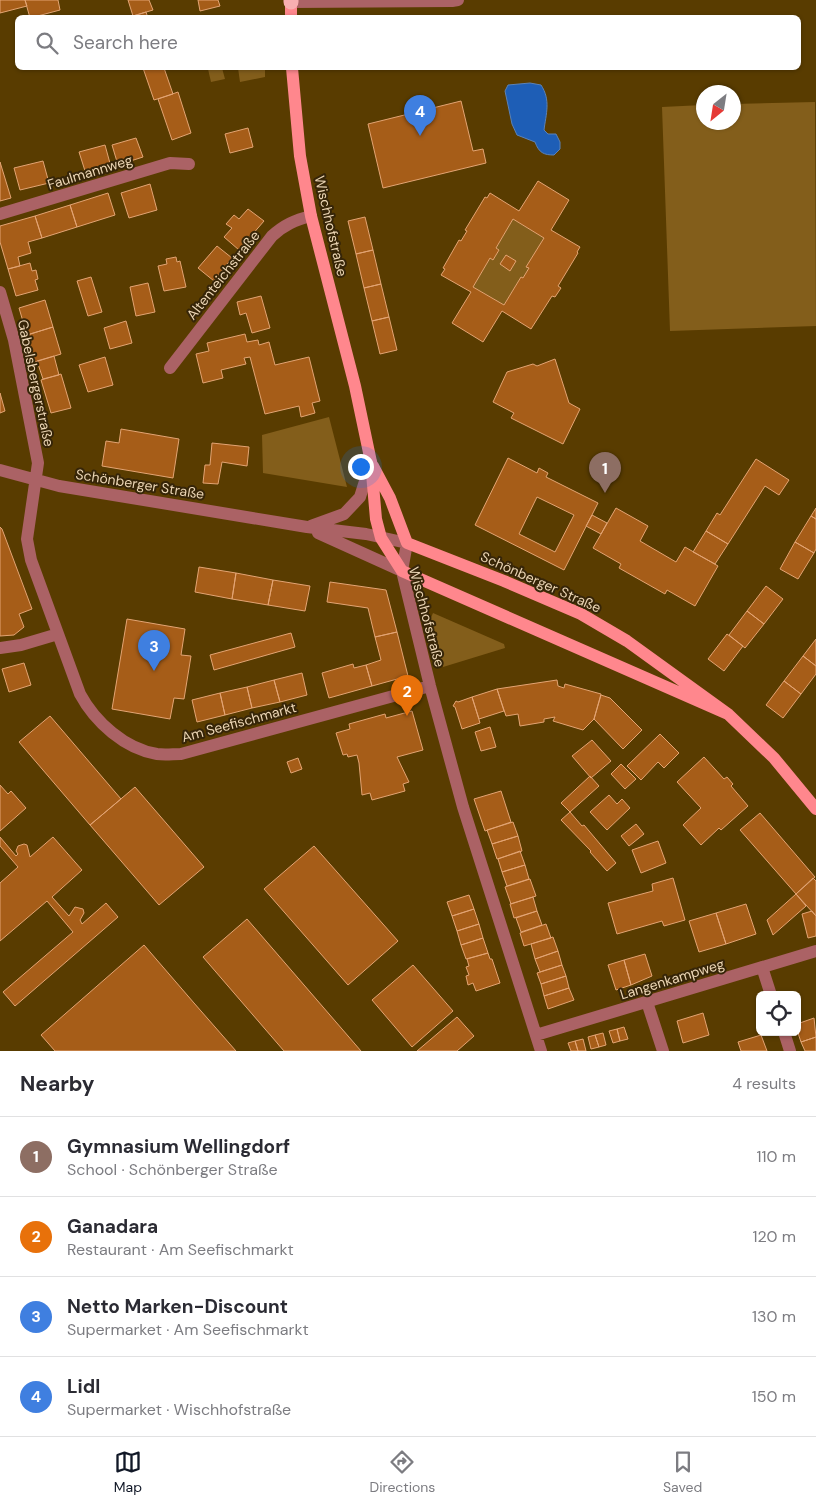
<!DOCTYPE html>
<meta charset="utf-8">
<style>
body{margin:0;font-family:"DM Sans",sans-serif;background:#f7f7f7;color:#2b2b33}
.controls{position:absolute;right:15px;bottom:15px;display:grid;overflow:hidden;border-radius:8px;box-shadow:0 1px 4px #0004}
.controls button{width:45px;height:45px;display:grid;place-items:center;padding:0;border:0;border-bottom:1px solid #e1e1e2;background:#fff;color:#2b2b33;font:25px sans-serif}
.compass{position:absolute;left:696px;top:85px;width:45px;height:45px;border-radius:50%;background:#fff;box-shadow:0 1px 4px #0004;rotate:210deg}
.you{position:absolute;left:360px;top:466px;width:18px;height:18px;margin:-12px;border:4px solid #fff;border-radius:50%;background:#1a73e8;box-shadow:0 0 0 8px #1a73e833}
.badge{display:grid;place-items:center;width:32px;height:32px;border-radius:50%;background:#111827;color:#fff;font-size:16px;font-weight:700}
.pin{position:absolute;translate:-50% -41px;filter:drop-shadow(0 1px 2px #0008)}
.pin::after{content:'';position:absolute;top:26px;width:18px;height:15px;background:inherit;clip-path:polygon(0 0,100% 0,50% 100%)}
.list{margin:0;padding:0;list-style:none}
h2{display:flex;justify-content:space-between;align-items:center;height:65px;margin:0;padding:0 20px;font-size:21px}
h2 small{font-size:16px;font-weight:400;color:#7c7c81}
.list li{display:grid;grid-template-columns:32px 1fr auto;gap:15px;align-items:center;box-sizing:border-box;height:80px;padding:0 20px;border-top:1px solid #e1e1e2}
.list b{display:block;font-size:19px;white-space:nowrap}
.list p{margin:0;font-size:16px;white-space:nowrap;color:#7c7c81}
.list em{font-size:16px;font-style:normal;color:#7c7c81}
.icon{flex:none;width:28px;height:28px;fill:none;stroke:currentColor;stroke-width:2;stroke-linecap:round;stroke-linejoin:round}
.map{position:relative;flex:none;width:816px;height:1051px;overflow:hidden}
.search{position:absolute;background:#fff;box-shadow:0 1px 4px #0004;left:15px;right:15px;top:15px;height:55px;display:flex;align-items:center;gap:12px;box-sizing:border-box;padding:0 18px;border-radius:8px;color:#7c7c81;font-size:19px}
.sheet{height:385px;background:#fff}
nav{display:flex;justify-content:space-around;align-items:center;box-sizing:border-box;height:70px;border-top:1px solid #e1e1e2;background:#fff;font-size:14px;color:#7c7c81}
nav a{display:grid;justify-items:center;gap:2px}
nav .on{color:#111827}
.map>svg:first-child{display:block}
</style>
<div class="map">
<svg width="816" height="1051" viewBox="0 0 816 1051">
<rect width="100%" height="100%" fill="#593c00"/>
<path fill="#835e1b" d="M 212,68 L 222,68 L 225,79 L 211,82 L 208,69 Z
M 238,68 L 265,68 L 265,77 L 240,82 Z
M 815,102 L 816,326 L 670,331 L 662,107 L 703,105 L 704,122 L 734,122 L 734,104 Z
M 513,219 L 544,238 L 527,266 L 529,268 L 523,278 L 521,277 L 504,305 L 473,287 L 490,258 L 493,260 L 499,250 L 496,248 Z
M 329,417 L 347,487 L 263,473 L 262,435 Z
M 433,613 L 504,644 L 505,648 L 443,667 L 429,622 Z"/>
<path fill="#1e5eb6" stroke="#5c82b5" d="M 530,83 L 541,85 C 551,100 546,114 544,130 L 548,134 L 556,134 L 560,142 L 560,149 L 554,155 C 544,155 539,153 535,142 L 517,135 L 512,124 L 505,91 L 508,85 Z"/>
<path fill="#a65d18" stroke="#e3a473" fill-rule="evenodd" d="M 0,0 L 25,0 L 27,6 L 0,13 Z
M 25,0 L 58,0 L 60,10 L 30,18 Z
M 128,0 L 149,0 L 153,10 L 133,16 Z
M 198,0 L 218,0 L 220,6 L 200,11 Z
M 146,12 L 148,18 L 130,18 L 133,16 Z
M 143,68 L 164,68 L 173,94 L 154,100 Z
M 178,92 L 191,133 L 172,140 L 158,99 Z
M 461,101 L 473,151 L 483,149 L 486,163 L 383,188 L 368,124 Z
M 248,128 L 253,147 L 230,153 L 225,134 Z
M 136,138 L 143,157 L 118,165 L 112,145 Z
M 105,145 L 111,167 L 86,174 L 79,152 Z
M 43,161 L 49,183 L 20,190 L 14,168 Z
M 0,162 L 11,198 L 0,201 Z
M 538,181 L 569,200 L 551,230 L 580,247 L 577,252 L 578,253 L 558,286 L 561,288 L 555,297 L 552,296 L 531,329 L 502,311 L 483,342 L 452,323 L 471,292 L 441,275 L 445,269 L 443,268 L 459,240 L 461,241 L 467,231 L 465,230 L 485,197 L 487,198 L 490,193 L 519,211 ZM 513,219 L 544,238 L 526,267 L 529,268 L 523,278 L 521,277 L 504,305 L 473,287 L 490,258 L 493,260 L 499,250 L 496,248 Z
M 150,184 L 157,210 L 129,218 L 121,193 Z
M 108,193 L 115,215 L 77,227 L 70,205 Z
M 70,205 L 77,227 L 42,238 L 35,216 Z
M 248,209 L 264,221 L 239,250 L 224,237 L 232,228 L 226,224 L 234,215 L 239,219 Z
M 35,216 L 42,238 L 28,242 L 31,253 L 18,257 L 20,266 L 8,269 L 0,242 L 0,226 Z
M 365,217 L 373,250 L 356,254 L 348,221 Z
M 217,246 L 232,258 L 214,281 L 198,268 Z
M 373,250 L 381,284 L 364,288 L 356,254 Z
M 506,255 L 516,261 L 510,271 L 500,264 Z
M 176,257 L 177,262 L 180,261 L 186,287 L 164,291 L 158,266 L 167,264 L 166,259 Z
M 30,263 L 32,271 L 36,270 L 38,279 L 35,280 L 38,290 L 16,296 L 8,269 Z
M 91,277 L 102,312 L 88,316 L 77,281 Z
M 148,283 L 155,312 L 136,316 L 130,287 Z
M 381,284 L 389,317 L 372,321 L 364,288 Z
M 261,296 L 270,328 L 252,333 L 246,313 L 240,315 L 237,302 Z
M 45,300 L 53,327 L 27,335 L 19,308 Z
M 389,317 L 397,350 L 380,354 L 372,321 Z
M 126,321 L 132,343 L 110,349 L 104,328 Z
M 53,327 L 61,354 L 35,362 L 27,335 Z
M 245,334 L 247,342 L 258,340 L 259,345 L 269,342 L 275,365 L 309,357 L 320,401 L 312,403 L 315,413 L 301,417 L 299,406 L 265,414 L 250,357 L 244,358 L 246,364 L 221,370 L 223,378 L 203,383 L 196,354 L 209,351 L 207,343 Z
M 54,356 L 59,375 L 43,379 L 37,361 Z
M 105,357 L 113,385 L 88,392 L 79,365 Z
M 555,359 L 569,403 L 580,409 L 563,444 L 511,418 L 514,413 L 493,402 L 507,372 L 533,364 L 537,366 Z
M 61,374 L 71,408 L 51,413 L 41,380 Z
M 0,393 L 5,411 L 0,413 Z
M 121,429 L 179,439 L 173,478 L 102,466 L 106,441 L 119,443 Z
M 212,443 L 249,447 L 247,466 L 222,462 L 218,484 L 203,483 L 205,465 L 210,465 Z
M 508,458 L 537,473 L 539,468 L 548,473 L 546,477 L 598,503 L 564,570 L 475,525 ZM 537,497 L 574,515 L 555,552 L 519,534 Z
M 756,459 L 789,480 L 779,495 L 765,486 L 728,544 L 706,531 L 717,513 L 720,515 Z
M 616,508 L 648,526 L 640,541 L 676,562 L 685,547 L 718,566 L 695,606 L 667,590 L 665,594 L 619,568 L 621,564 L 593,548 Z
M 816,508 L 816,519 L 811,516 Z
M 592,515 L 607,523 L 601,534 L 586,526 Z
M 811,516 L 816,519 L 816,549 L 814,553 L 795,542 Z
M 0,527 L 2,529 L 32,609 L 19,614 L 24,627 L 14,635 L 0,636 Z
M 706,531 L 728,544 L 715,564 L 693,552 Z
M 795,542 L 814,553 L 798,579 L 780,569 Z
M 199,567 L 236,573 L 232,599 L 195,592 Z
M 236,573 L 273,580 L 268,605 L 232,599 Z
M 273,580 L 310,586 L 305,611 L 268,605 Z
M 330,582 L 386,590 L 397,632 L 375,637 L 368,608 L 327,602 Z
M 766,586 L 783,599 L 764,624 L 747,611 Z
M 747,611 L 764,624 L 745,648 L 729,635 Z
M 127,619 L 185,629 L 181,655 L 191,656 L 184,699 L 174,698 L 170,719 L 112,709 Z
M 397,632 L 408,676 L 372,686 L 366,665 L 381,660 L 375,637 Z
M 291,633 L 295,647 L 214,670 L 210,655 Z
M 727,634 L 743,646 L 724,671 L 708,659 Z
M 816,639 L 816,666 L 803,656 Z
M 803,656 L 816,666 L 816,674 L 801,694 L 784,681 Z
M 24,663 L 31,685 L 9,692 L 2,669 Z
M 353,664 L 354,668 L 366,665 L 372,686 L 329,698 L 322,673 Z
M 302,673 L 307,695 L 280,702 L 274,680 Z
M 274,680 L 280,702 L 252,708 L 247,687 Z
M 557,680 L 558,686 L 564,688 L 565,684 L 601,694 L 594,719 L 583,730 L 553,721 L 555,717 L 544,719 L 544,722 L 520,726 L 518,714 L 506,716 L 497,689 Z
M 784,681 L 801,694 L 783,718 L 766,705 Z
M 247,687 L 252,708 L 225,715 L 220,693 Z
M 497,689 L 504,711 L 479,719 L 472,697 Z
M 220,693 L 225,715 L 197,722 L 192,700 Z
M 601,695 L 610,698 L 642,730 L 623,749 L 594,719 Z
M 472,697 L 480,723 L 462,729 L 455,707 L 453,706 L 456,701 L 458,702 Z
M 412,711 L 423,750 L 397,757 L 409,782 L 403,784 L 405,791 L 372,800 L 370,793 L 362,795 L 359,763 L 357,755 L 348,757 L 347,754 L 343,755 L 336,733 L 350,729 L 349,724 L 385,714 L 386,718 Z
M 50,716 L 121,799 L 90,825 L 19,742 Z
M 490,727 L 496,747 L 481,751 L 475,732 Z
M 660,734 L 679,753 L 664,768 L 658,762 L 641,780 L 627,766 Z
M 592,740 L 611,761 L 591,778 L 572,756 Z
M 704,757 L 724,779 L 727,777 L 733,784 L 731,786 L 748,806 L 721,830 L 719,828 L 701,845 L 683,825 L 701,808 L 677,782 Z
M 298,758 L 302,769 L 291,773 L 287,762 Z
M 621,764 L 636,779 L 625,789 L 611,774 Z
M 590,776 L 599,786 L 570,812 L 561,803 Z
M 0,785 L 8,794 L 11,791 L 26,808 L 0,831 Z
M 135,787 L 204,867 L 159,905 L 90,825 Z
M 501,791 L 511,822 L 485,831 L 474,799 Z
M 609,795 L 617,804 L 622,799 L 630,808 L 607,830 L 590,812 Z
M 570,812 L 582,826 L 584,825 L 616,863 L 607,871 L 590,852 L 591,851 L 561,820 Z
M 760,813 L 815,877 L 796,894 L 740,830 Z
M 513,822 L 518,836 L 492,844 L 487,830 Z
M 636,824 L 644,834 L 629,846 L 621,836 Z
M 518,836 L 522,851 L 497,859 L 492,844 Z
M 0,837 L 16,856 L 18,854 L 16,851 L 18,846 L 24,844 L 27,845 L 30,857 L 53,837 L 82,870 L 52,897 L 69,916 L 75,907 L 83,909 L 84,913 L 80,920 L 82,924 L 106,903 L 118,917 L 15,1006 L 3,992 L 73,932 L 47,901 L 0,941 L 0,883 L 18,867 L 0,846 Z
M 658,841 L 666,863 L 641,873 L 632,850 Z
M 314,846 L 398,941 L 348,985 L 264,889 Z
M 520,851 L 525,865 L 502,872 L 498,859 Z
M 525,865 L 529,879 L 507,886 L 502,872 Z
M 673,878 L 685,920 L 664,926 L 662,921 L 617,934 L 608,903 L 653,891 L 652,884 Z
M 813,878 L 816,881 L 816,916 L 796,894 Z
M 530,879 L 536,896 L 511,904 L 505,887 Z
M 796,894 L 806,906 L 773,935 L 767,920 Z
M 469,895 L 474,909 L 452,916 L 447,902 Z
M 533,897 L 537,911 L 514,918 L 510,904 Z
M 746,904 L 756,934 L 726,944 L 716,913 Z
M 474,909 L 479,924 L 457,931 L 452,916 Z
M 537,911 L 542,925 L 521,932 L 516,918 Z
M 812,911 L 816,916 L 816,936 L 808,938 L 802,914 Z
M 716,913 L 726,944 L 699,952 L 689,921 Z
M 247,919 L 361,1051 L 284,1051 L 203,957 Z
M 479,924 L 483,938 L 461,945 L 457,931 Z
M 546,924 L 551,938 L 524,946 L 520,933 Z
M 553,937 L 558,951 L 535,959 L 531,944 Z
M 483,938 L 488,953 L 466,959 L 461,945 Z
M 144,945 L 194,1003 L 236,1051 L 55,1051 L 41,1035 Z
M 558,951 L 562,965 L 540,972 L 535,959 Z
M 488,953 L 490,959 L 492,959 L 500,983 L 476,991 L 473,983 L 468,985 L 466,976 L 469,975 L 466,967 L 469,966 L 467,959 Z
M 645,954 L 652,976 L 631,985 L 624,960 Z
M 624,960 L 631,985 L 616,990 L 608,965 Z
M 413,965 L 453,1011 L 412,1047 L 372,1000 Z
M 562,965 L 566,976 L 541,984 L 537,973 Z
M 566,976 L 569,988 L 544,996 L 541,984 Z
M 569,988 L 574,1000 L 548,1009 L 544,996 Z
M 703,1013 L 709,1035 L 683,1043 L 677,1021 Z
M 457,1017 L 474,1036 L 457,1051 L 417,1051 Z
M 814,1018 L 816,1037 L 801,1042 L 797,1030 L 797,1024 Z
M 624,1027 L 628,1039 L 620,1041 L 617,1029 Z
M 617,1029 L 620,1041 L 613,1043 L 609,1031 Z
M 603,1033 L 606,1045 L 599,1047 L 595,1035 Z
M 595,1035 L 599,1047 L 591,1049 L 588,1037 Z
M 761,1035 L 767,1051 L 741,1051 L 738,1042 Z
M 816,1037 L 816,1051 L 805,1051 L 801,1042 Z
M 583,1039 L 586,1051 L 578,1051 L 575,1041 Z
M 575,1041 L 578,1051 L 571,1051 L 568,1043 Z"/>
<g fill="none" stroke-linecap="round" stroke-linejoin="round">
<path stroke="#ab6265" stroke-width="12" d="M 291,2 L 452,1 L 458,0
M 0,214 L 170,163 L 189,164
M 0,292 L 14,340 L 38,463 L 27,539 L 31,560 L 80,694 C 95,722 125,749 157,754 C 165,755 173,754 181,754 L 430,686
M 170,368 L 272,236 C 284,225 295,220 311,216
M 0,470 L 59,486 L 307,527 L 366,534 L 407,543 L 402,571 L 430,686 L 463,807 L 541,1051
M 311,526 L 344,514 L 360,497 L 371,462
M 318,533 L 402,571
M 0,648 L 21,645 L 58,634
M 762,967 L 771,995
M 647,1002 L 663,1051
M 784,1032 L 790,1051
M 536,1035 L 816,951"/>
<path stroke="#ff878d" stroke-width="12" d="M 291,2 L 291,18
M 292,68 L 300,156 L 311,216 L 355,386 L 371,462 L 376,519 L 381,538 L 402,571 L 728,714
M 373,466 L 390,498 L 407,543 L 504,581 L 581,614 L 627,641 L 728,714 L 774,758 L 816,809"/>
<path stroke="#f8afb1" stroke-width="15" d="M 291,2 L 291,0"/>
</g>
<g text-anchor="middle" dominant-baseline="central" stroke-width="4" stroke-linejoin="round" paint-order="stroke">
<g font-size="14" fill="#ebd5b4" stroke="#362508">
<text transform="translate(90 172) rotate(-17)">Faulmannweg</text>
<text transform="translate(331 226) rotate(77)">Wischhofstraße</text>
<text transform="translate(223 275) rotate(-52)">Altenteichstraße</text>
<text transform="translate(36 383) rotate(78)">Gabelsbergerstraße</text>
<text transform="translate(140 484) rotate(9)">Schönberger Straße</text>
<text transform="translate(541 582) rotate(24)">Schönberger Straße</text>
<text transform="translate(427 617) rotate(75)">Wischhofstraße</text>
<text transform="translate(239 722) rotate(-15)">Am Seefischmarkt</text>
<text transform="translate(672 979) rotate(-17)">Langenkampweg</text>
</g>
</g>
</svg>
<div class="controls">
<button><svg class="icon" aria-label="locate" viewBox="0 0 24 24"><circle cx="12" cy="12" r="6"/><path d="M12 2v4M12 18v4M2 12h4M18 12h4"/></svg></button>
</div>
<svg class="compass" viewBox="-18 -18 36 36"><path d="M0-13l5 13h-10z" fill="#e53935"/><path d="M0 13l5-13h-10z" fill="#7c7c81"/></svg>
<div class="you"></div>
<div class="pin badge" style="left:605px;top:493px;background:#8d6e63">1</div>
<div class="pin badge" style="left:407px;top:716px;background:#e8710a">2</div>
<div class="pin badge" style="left:154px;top:671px;background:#3f7fe0">3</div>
<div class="pin badge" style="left:420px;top:136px;background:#3f7fe0">4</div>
<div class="search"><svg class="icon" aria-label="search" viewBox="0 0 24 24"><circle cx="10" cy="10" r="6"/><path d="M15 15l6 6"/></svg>Search here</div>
</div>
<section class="sheet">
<h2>Nearby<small>4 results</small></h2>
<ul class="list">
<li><span class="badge" style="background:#8d6e63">1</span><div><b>Gymnasium Wellingdorf</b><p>School · Schönberger Straße</p></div><em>110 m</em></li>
<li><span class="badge" style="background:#e8710a">2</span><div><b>Ganadara</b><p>Restaurant · Am Seefischmarkt</p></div><em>120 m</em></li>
<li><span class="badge" style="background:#3f7fe0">3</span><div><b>Netto Marken-Discount</b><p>Supermarket · Am Seefischmarkt</p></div><em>130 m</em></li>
<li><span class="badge" style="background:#3f7fe0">4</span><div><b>Lidl</b><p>Supermarket · Wischhofstraße</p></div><em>150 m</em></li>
</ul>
</section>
<nav>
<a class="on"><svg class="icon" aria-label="map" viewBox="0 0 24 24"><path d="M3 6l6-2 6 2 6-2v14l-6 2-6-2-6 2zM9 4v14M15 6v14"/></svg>Map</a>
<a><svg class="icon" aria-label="directions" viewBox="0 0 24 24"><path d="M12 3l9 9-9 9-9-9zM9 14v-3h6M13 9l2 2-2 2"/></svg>Directions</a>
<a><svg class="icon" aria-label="saved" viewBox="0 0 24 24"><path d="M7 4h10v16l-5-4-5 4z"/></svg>Saved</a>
</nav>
